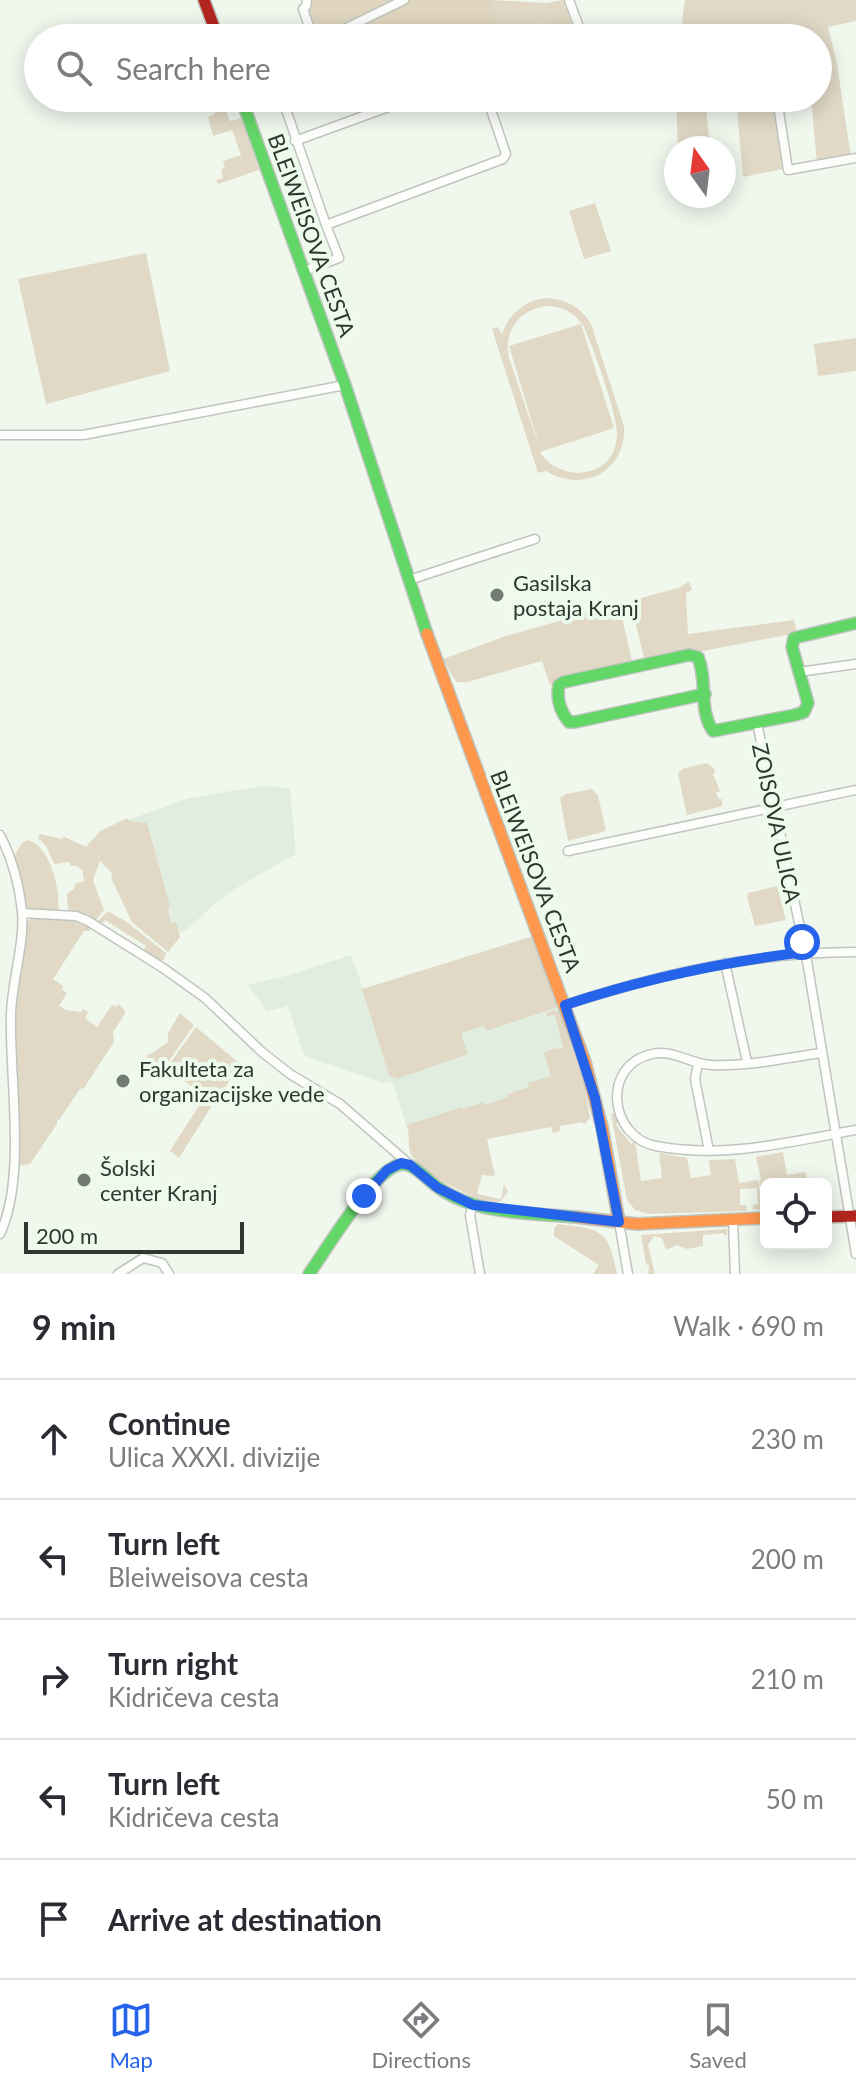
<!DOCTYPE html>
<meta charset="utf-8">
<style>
body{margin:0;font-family:Lato,sans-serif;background:#f7f7f7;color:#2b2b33}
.controls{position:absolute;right:24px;bottom:24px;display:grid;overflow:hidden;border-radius:12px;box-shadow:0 4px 20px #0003}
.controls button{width:72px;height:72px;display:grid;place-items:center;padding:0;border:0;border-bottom:2px solid #e1e1e2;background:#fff;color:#2b2b33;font:40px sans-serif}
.compass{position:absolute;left:664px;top:136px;width:72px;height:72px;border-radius:50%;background:#fff;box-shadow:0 4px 20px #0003;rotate:346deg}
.scale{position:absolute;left:24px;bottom:20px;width:220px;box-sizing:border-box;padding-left:8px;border:4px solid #303630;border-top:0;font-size:22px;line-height:28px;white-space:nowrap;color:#303630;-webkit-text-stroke:6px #ecfbeb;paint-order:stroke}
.stop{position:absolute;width:24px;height:24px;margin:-18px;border:6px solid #2563eb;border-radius:50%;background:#fff}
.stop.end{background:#2563eb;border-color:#fff;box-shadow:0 2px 8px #0008}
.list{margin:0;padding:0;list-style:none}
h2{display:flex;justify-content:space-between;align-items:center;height:104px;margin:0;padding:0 32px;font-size:34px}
h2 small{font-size:26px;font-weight:400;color:#7c7c81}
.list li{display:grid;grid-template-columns:52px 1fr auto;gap:24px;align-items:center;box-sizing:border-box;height:120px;padding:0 32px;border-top:2px solid #e1e1e2}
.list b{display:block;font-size:30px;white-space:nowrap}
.list p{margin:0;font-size:26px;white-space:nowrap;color:#7c7c81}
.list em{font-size:26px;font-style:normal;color:#7c7c81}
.icon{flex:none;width:44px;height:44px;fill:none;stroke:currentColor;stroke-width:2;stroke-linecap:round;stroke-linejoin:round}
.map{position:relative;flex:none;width:856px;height:1274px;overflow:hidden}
.search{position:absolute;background:#fff;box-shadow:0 4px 20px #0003;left:24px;right:24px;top:24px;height:88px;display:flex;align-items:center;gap:20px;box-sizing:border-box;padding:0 28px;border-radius:44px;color:#7c7c81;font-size:30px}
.sheet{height:704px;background:#fff}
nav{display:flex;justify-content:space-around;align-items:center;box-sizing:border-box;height:112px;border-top:2px solid #e1e1e2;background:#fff;font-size:22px;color:#7c7c81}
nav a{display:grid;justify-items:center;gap:4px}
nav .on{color:#2563eb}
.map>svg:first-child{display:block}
</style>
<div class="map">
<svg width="856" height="1274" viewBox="0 0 856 1274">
<rect width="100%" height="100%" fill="#f0f8ee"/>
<path fill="#e1eedf" d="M 261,786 L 290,788 L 296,854 L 241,885 L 212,906 L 186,931 L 166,937 L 108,827 L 189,798 Z
M 531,937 L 581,1067 L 438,1143 L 439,1182 L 410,1153 L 409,1134 L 392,1081 L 384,1083 L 304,1056 L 288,1006 L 267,1012 L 248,985 L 286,976 L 351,955 L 364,991 Z"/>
<path fill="#e1d9c6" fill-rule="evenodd" d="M 492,0 L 547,3 L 563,0 L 568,14 C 536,25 517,38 488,13 Z
M 685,0 L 856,0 L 856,21 L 828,27 L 837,64 L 851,158 L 817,164 L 811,98 L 818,98 L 818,38 L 680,38 Z
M 208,98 L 220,98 L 230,121 L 242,118 L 259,170 L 256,171 L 218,184 L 216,180 L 223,178 L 221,169 L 225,168 L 223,161 L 241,155 L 232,130 L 213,136 L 208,117 L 215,114 Z
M 676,98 L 705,98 L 710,147 L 678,148 Z
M 736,98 L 774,98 L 783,169 L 743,177 Z
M 595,203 L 611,251 L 584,259 L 569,211 Z
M 146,253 L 170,371 L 46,404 L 18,279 Z
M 545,298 C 566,299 581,307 591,324 L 624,426 C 627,471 583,494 546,471 L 538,473 L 492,329 L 498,327 L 502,334 C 509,314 524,301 545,298 ZM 546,306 C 563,306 575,313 584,327 C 593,347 618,416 617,435 C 616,478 561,485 540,452 L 614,428 L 581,324 L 509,346 L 540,449 L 509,358 C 503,332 519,310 546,306 Z
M 856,338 L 856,371 L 818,376 L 814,344 Z
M 689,581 L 692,590 L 686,593 L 688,634 L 794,620 L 797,633 L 645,662 L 630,601 L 681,587 Z
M 619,604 L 633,665 L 550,685 L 542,661 L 467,682 L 456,682 L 443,659 L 506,636 Z
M 706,763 L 714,768 L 715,773 L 713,774 L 720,791 L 716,793 L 719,799 L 722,799 L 722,806 L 687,815 L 678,774 L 682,769 Z
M 592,789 L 598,795 L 606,831 L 568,841 L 560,798 L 566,794 Z
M 127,818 L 129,821 L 147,823 L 170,906 L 168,911 L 171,923 L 176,922 L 180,937 L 168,952 L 132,922 L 111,878 L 112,873 L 100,861 L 93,880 L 104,910 L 96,920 L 68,910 L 67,894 L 74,889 L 75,884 L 84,881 L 82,870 L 77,866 L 70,866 L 70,862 L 54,864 L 46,846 L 38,838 L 40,834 L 62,839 L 63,836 L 86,847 L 99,832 Z
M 28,840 C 50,845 61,891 58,910 L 29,909 L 25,905 L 14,856 L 22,843 Z
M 777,886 L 786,920 L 755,926 L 747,897 L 748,893 Z
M 108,911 L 127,922 L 166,953 L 164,960 L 158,961 L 143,951 L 146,946 L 105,920 L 101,924 L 98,921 Z
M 31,918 L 70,920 L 90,927 L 90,931 L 84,931 L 53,979 L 63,986 L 62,989 L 67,993 L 59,1006 L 66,1010 L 81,1012 L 83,1009 L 88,1012 L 85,1018 L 97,1027 L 112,1005 L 116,1007 L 118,1004 L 124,1009 L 125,1014 L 113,1032 L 114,1042 L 84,1088 L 80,1089 L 59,1120 L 57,1119 L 57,1124 L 30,1164 L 18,1166 L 15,1011 L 25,944 L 26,924 Z
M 533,936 L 558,1007 L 486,1031 L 484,1026 L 461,1033 L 468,1054 L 397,1079 L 389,1075 L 362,989 Z
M 554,1010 L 562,1013 L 581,1067 L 590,1118 L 584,1125 L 583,1122 L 560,1126 L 560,1131 L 553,1133 L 551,1127 L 487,1139 L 495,1176 L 482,1175 L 477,1194 L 501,1199 L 504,1184 L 508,1192 L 500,1202 C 478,1204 425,1175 412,1156 C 407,1148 410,1135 407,1125 L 462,1107 L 463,1109 L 484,1102 L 485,1105 L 508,1097 L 508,1094 L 529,1087 L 528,1083 L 551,1076 L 544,1053 L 552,1049 L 563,1048 L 555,1015 L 547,1016 L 546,1013 Z
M 180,1013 L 194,1025 L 164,1068 L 146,1056 C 149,1055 166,1044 168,1042 L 168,1033 Z
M 196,1027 L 240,1064 L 216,1102 L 166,1069 Z
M 204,1098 L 213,1104 L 179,1158 L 170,1151 Z
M 615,1113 L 619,1120 L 616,1125 L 631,1144 L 635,1141 L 641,1181 L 662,1178 L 659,1153 L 687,1158 L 691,1178 L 711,1175 L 709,1160 L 735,1159 L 739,1183 L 758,1180 L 759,1184 L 761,1179 L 756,1157 L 783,1152 L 787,1175 L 805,1172 L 808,1184 L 766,1184 L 766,1188 L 763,1188 L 759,1185 L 761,1210 L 753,1209 L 753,1205 L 758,1204 L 757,1188 L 740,1189 L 740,1205 L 746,1205 L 747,1211 L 649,1214 L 635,1210 L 627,1200 L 611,1114 Z
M 558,1224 C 601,1229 609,1230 617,1274 L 593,1274 L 599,1265 L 554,1236 L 554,1228 Z
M 727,1229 L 727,1236 L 723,1233 L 703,1235 L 703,1246 L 687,1249 L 677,1245 L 666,1250 L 662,1238 L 654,1236 L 648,1245 L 655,1274 L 648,1274 L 649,1266 L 646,1264 L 641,1235 Z"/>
<path fill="#e0d6c0" d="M 308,0 L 398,0 L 317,35 L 314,32 Z
M 410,0 L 492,0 L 489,13 C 517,38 536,25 568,14 L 574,31 L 572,36 L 566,38 L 492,38 C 485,32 471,32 464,38 L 334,38 Z"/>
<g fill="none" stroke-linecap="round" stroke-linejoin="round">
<defs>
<path id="street" d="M 307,0 L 306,6 L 303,9 L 313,38
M 569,0 L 579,27 L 575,38
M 326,38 L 404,0
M 282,98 L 326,225 L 503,159 L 506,154 L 487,98
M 777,98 L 788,170 L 856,158
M 159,106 L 174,98
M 295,141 L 413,98
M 304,271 L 339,258 L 326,225
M 0,435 L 83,435 L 345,385
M 409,580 L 535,539
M 799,672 L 856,664
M 757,723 L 807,961 L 856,1254
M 0,835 C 12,858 19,884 22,911 C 25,942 12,981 11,1014 C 9,1078 27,1176 0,1234
M 568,851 L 856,790
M 22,913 L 76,916 L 88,921 L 163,968 L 205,998 L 262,1052 L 290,1074 L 340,1104 L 409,1164
M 725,963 L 747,1062
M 565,1005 C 660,974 756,952 856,952
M 821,1053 C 786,1058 746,1067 711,1065 C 690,1064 673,1049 652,1054 C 601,1065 609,1137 656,1146 C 725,1159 789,1142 856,1130
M 698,1063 L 695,1079 L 709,1151
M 473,1205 L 470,1215 L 480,1274
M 733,1219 L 735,1274
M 619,1222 L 628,1274
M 118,1274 L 143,1258 L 162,1263 L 169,1274"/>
<path id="fast" d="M 241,98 L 345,385 L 427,634
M 705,694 L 575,722 L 569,722 C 560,711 556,699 559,685 L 564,682 L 689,655 L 698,657 C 708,681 698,709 713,731 L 795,715 L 804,712 L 808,703 L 792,647 L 794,638 L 856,623
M 309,1274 C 326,1250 372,1173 398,1165 C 413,1160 427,1181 439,1188 C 477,1215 532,1213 576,1217"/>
<path id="slow" d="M 427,634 L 585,1062 L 602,1127 L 619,1222
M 576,1217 L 637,1224 L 766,1218"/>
<path id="jam" d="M 204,0 L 218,38
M 826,1217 L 856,1216"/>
</defs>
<use href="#street" stroke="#bfc5be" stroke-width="11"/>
<use href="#fast" stroke="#bfc5be" stroke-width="14"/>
<use href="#slow" stroke="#bfc5be" stroke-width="14"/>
<use href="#jam" stroke="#bfc5be" stroke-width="14"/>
<use href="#street" stroke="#fdfefc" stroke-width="8"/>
<use href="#fast" stroke="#63d668" stroke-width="11"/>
<use href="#slow" stroke="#ff974d" stroke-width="11"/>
<use href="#jam" stroke="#b3261e" stroke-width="11"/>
</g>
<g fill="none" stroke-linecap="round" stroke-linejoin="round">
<path stroke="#2563eb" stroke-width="10" d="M 364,1196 L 387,1170 L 401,1163 L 410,1165 L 438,1188 L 473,1205 L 619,1222 L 595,1098 L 565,1005 C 643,979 723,962 805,952 L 802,942"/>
</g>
<g fill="#737a72" stroke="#ecfbeb" stroke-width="3">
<circle cx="497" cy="595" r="8"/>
<circle cx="123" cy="1081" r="8"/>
<circle cx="84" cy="1180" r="8"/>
</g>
<g text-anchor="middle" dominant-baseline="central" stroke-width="8" stroke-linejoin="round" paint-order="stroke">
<g font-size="22" fill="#303630" stroke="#ecfbeb">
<text transform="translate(312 235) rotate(70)">BLEIWEISOVA CESTA</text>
<text transform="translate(777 823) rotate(78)">ZOISOVA ULICA</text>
<text transform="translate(536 871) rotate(69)">BLEIWEISOVA CESTA</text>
</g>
<g font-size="22" fill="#303630" stroke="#ecfbeb" text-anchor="start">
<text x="513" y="582">Gasilska<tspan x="513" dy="25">postaja Kranj</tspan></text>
<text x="139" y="1068">Fakulteta za<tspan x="139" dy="25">organizacijske vede</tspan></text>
<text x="100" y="1167">Šolski<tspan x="100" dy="25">center Kranj</tspan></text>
</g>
</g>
</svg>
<div class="controls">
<button><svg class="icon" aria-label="locate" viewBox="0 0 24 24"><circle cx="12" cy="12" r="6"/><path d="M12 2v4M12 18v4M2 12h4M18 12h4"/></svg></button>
</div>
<svg class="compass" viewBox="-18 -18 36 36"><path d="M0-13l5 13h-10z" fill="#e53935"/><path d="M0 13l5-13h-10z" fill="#7c7c81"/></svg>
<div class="scale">200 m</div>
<div class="stop" style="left:802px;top:942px"></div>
<div class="stop end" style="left:364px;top:1196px"></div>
<div class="search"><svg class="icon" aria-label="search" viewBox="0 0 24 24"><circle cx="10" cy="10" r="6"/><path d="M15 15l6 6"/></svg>Search here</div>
</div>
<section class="sheet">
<h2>9 min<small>Walk · 690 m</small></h2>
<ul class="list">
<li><svg class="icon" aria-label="ahead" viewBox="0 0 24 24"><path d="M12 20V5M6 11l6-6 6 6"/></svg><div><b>Continue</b><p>Ulica XXXI. divizije</p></div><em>230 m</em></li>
<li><svg class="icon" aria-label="left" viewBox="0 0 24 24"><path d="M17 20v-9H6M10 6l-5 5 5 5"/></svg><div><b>Turn left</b><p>Bleiweisova cesta</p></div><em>200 m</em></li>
<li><svg class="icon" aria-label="right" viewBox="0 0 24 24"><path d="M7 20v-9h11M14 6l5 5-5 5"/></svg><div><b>Turn right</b><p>Kidričeva cesta</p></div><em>210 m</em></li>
<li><svg class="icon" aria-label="left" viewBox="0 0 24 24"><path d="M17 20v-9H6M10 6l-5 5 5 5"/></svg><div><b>Turn left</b><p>Kidričeva cesta</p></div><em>50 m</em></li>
<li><svg class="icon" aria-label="arrive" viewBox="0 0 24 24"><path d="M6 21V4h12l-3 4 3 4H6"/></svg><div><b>Arrive at destination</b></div></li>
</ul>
</section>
<nav>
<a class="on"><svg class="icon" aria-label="map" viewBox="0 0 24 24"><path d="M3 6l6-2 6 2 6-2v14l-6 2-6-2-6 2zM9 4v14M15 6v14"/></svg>Map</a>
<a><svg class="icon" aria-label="directions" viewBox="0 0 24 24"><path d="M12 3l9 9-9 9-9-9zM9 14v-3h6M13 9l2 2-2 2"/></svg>Directions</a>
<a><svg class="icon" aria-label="saved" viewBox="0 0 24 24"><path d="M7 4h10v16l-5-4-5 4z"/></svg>Saved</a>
</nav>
